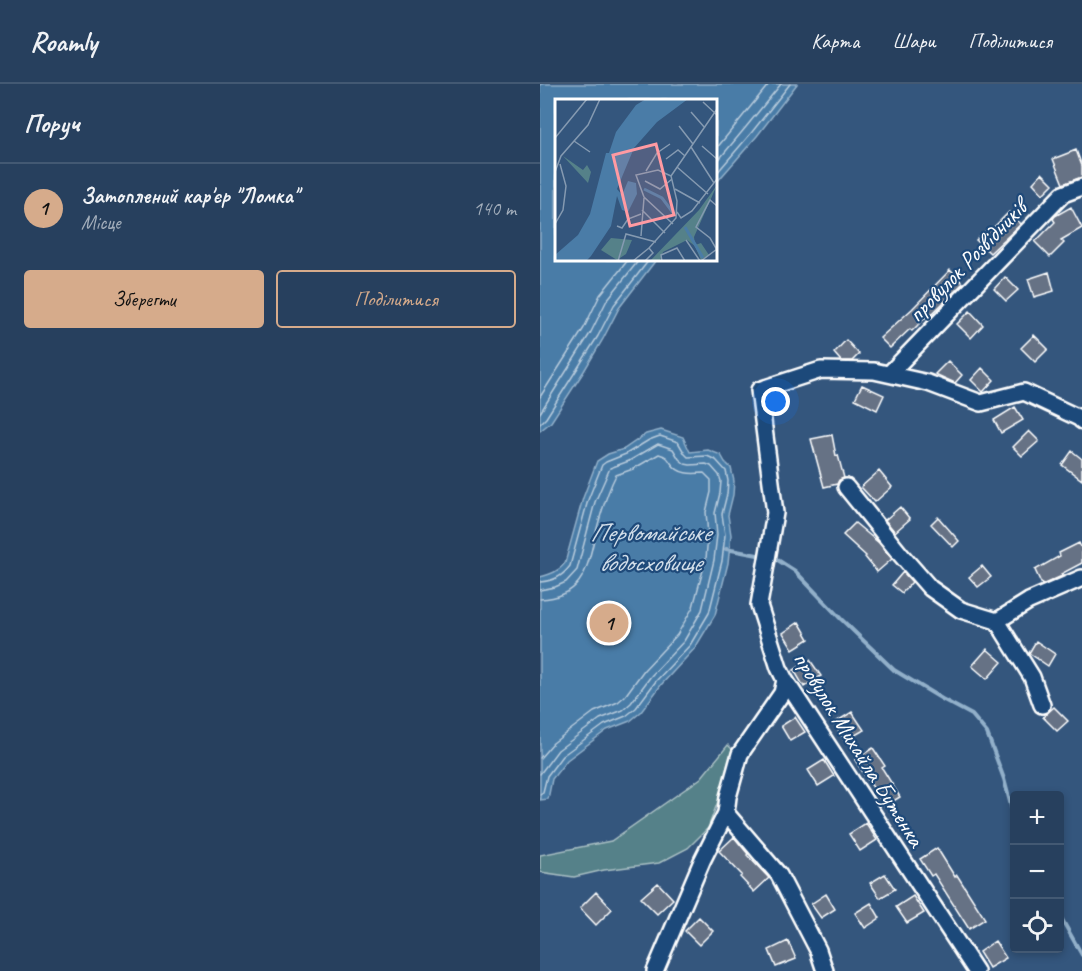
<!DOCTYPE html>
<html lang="uk">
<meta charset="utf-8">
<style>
body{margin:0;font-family:Caveat,sans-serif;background:#334b67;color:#f1f3f6}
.controls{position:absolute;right:18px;bottom:18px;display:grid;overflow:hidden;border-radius:6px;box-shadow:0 3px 9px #0003}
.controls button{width:54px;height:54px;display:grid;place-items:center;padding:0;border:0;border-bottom:2px solid #435973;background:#27405e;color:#f1f3f6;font:30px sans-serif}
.you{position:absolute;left:236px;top:318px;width:21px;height:21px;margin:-15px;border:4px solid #fff;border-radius:50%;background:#1a73e8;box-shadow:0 0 0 9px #1a73e833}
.badge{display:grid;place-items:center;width:39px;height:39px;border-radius:50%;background:#d6ab8b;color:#111;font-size:20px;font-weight:700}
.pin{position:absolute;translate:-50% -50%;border:3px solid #fff;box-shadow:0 2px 6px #0006}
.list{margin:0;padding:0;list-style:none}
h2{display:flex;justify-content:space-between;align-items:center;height:78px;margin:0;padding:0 24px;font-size:26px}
h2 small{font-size:20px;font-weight:400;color:#a4afbc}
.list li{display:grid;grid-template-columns:39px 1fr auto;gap:18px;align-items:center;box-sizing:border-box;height:90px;padding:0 24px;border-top:2px solid #435973}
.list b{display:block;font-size:22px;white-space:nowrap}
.list p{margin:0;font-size:20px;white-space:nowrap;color:#a4afbc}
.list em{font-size:20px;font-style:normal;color:#a4afbc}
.actions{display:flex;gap:12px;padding:18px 24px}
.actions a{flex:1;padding:14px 0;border:2px solid #d6ab8b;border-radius:6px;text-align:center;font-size:21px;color:#d6ab8b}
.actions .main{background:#d6ab8b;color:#111}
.icon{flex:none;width:33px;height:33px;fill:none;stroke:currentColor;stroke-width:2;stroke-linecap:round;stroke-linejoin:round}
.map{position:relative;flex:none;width:542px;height:887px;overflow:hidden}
header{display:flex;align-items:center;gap:36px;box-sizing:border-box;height:84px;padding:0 30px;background:#27405e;border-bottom:2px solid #435973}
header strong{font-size:28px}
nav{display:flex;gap:33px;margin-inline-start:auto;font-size:21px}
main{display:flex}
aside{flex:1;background:#27405e}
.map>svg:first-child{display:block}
</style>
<header>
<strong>Roamly</strong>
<nav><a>Карта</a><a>Шари</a><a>Поділитися</a></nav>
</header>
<main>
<aside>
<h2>Поруч<small></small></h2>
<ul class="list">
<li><span class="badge">1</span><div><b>Затоплений кар'єр &quot;Ломка&quot;</b><p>Місце</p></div><em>140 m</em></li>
</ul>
<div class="actions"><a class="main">Зберегти</a><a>Поділитися</a></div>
</aside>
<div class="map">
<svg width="542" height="887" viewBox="0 0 542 887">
<rect width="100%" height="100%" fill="#34567d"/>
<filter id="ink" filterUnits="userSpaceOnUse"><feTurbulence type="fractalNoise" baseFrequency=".0167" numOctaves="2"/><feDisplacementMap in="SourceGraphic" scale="12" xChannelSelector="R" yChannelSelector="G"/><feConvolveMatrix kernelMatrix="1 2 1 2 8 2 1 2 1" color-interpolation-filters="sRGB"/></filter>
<g filter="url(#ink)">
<path fill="#558189" stroke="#aac0c4" stroke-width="1.5" d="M 188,661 L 195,668 L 190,685 L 168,744 L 148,764 L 119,779 L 64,786 L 34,793 L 0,788 L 0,771 L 71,757 L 161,694 Z"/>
<path fill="#4a7ca7" stroke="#92b0ca" stroke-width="1.5" d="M 0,0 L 257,0 L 217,52 L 176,99 L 176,16 L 16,16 L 16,176 L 116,176 L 79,224 L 63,255 L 44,287 L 11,338 L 0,347 Z
M 121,346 L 143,353 L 150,368 L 168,366 L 181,371 L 185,378 L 191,384 L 194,397 L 193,411 L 188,431 L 191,451 L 188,479 L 175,531 L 155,564 L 121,601 L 101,628 L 90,637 L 67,646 L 27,676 L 12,695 L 8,715 L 0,716 L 0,493 C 11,490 18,488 25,479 L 43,414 L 57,377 L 68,370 L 84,365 L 106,350 Z"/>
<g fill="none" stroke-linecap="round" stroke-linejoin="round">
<path stroke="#b7cbdc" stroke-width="1.5" d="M 176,65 L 229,0
M 176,79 L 206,43 L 241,0
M 176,90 L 212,48 L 250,0
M 0,313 L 44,244 L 60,211 L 88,176
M 0,329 L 51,248 L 67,216 L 99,176
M 0,340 L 6,334 L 58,252 L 74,221 L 109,176
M 0,498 C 13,497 22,493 30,482 L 48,416 L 62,381 L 66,378 L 86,370 L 109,356 L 117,353 L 120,352 L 138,358 L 145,370 L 148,373 L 167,372 L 176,376 L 186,387 L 188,397 L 187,410 L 182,430 L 185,451 L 182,477 L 169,529 L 150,561 L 116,597 L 96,624 L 86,632 L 64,641 L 22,672 L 7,692 L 3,708 L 0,710
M 0,506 L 15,503 L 26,498 L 37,486 L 55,418 L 70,384 L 89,377 L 118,360 L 133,365 L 139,375 L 145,380 L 150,381 L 166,380 L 171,382 L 179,391 L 181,397 L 180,409 L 175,429 L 177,451 L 174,476 L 162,526 L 144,557 L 111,592 L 91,619 L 83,626 L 60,635 L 18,666 L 0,690
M 0,515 C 45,513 47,483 56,448 C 61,429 67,408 76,391 L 93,385 L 119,370 C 126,372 127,373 131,379 C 139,391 151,390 164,389 L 171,396 L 171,408 L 166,428 L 168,451 L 166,475 L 153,523 L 137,551 L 104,586 L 85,612 L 78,618 L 54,628 L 13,659 L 0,674"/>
<path stroke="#92b0ca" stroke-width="4" d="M 186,465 L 223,472
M 233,473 L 255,487 L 301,535 L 354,586 L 402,615 L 432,631 L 447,649 L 464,695 L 475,737
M 520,832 L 542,871"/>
</g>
<path fill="#667285" stroke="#fff" stroke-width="1.5" d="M 536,66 L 542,82 L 542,93 L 523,100 L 513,75 Z
M 502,89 L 513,100 L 503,110 L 493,99 Z
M 531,123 L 542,144 L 521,156 L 524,159 L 510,173 L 495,158 L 515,138 L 513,135 L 515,132 Z
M 469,128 L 481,140 L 450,169 L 436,156 L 449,144 L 451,146 Z
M 410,186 L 423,199 L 390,232 L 388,231 L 372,247 L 370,245 L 350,264 L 340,254 L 372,225 Z
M 509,188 L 514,207 L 494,213 L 488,195 Z
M 465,193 L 478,206 L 466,217 L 454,205 Z
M 430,227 L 443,241 L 431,254 L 417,240 Z
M 494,251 L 508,265 L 495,278 L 481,264 Z
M 306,256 L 319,270 L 312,277 L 301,277 L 294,269 Z
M 408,277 L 422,291 L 415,299 L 395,290 Z
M 442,284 L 454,296 L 443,308 L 431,296 Z
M 322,301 L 344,311 L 337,326 L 315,315 Z
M 475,323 L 483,336 L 461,349 L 454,336 Z
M 489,347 L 499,357 L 482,372 L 473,363 Z
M 292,351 L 296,372 L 298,371 L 304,394 L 299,396 L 297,400 L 284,403 L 271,355 Z
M 532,367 L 542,375 L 542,396 L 522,381 Z
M 339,387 L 352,403 L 335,418 L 321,403 Z
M 360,423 L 370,435 L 355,448 L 345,436 Z
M 398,433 L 419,457 L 413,463 L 391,440 Z
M 315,439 L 339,459 L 352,475 L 337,488 L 325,473 L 326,472 L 303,451 Z
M 539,459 L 542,465 L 542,479 L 521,490 L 522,492 L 502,501 L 495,486 L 520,472 L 519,469 Z
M 442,482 L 451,493 L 438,503 L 429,493 Z
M 363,488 L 372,498 L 362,509 L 352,501 Z
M 259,538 L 269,555 L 253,565 L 243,549 Z
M 496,557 L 515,570 L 508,582 L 489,569 Z
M 447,565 L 462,578 L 447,595 L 432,582 Z
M 270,576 L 281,592 L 264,603 L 254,586 Z
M 514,623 L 528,637 L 517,647 L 503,633 Z
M 312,628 L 324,646 L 305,657 L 294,639 Z
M 255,633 L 265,648 L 250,657 L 241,642 Z
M 333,664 L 345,682 L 342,684 L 360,713 L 345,722 L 315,676 Z
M 284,676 L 294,692 L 278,702 L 268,686 Z
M 326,739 L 337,756 L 320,767 L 309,750 Z
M 194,753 L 208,770 L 207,771 L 229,794 L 214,808 L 200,793 L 202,791 L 179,767 Z
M 397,764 L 415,793 L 417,791 L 445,835 L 429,845 L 394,790 L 391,792 L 380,775 Z
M 345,790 L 355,805 L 340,814 L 330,799 Z
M 118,799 L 133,815 L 117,830 L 101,814 Z
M 56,808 L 72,825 L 56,841 L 40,824 Z
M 286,810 L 295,825 L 281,834 L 271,820 Z
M 373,812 L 384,829 L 367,839 L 356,823 Z
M 331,819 L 340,834 L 325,844 L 315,829 Z
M 159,833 L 173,847 L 159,861 L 145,847 Z
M 248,857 L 256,875 L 236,883 L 229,866 Z
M 455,857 L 466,874 L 449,884 L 439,868 Z"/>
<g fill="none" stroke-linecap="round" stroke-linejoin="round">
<defs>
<path id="minor" d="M 349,290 L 523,110 L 542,103
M 306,403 L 361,471 L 390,504 L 421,526 L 457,537 L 489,517 L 542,494
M 457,537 L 492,593 L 502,621
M 186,729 L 239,791 L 278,866 L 285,887
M 115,887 L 162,777 L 186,729 L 188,713 L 200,670 L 242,609 L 245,596
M 436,887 L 245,596 L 239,584 L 219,521 L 235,429 L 219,306 L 281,286 L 334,287 L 388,299 L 441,319 L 484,308 L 539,334 L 542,337"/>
</defs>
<use href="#minor" stroke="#fff" stroke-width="20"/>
<use href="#minor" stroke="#1f4a7a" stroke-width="15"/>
</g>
</g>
<g text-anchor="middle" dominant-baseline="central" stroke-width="4.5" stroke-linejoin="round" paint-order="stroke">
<g font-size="24" fill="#fff" stroke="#1f4a7a">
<text transform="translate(427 177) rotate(-46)">провулок Розвідників</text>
<text transform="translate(319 665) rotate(58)">провулок Михайла Бутенка</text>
</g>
<g font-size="26" font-style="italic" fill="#d2dee9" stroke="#1f4a7a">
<text x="110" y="448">Первомайське<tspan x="110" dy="30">водосховище</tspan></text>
</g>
</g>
<g transform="translate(15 15)">
<rect width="162" height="162" fill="#34567d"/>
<path d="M 8,57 L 28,71 L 32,66 L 36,73 L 33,84 ZM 162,86 L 139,138 L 140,146 L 146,144 L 154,156 L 146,161 L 140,147 L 132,141 L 108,153 L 105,162 L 95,162 L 144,111 ZM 56,139 L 77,141 L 71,155 L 62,161 L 46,151 Z" fill="#558189"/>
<path d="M 91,0 L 133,0 L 102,23 L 79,49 L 62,90 L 67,96 L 73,82 L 81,84 L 82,95 L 73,113 L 67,111 L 62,97 L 56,127 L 36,157 L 31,162 L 0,162 L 0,156 L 23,136 L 35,115 L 51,54 L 54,54 L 61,33 L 81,6 Z" fill="#4a7ca7"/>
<path fill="none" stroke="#4a7ca7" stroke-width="3" d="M 89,90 L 107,99 L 119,115M 130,128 L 148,159"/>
<path fill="none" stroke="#859ab1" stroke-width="1.5" d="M 148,3 L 162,16M 136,13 L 150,29M 124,27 L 138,45M 0,39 L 32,0M 19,42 L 35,53M 147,47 L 162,60M 136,48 L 159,84M 111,60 L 123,51 L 130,57M 122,68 L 153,95M 91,72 L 102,54 L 115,45M 0,73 L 6,57 L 33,26 L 45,0M 116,77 L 103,71 L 81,76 L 89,98 L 118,125M 90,82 L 105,90 L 117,80M 120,90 L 145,104M 162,107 L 155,101 L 141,128 L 155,139 L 162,151M 87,111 L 110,134M 122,113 L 126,119 L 137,112 L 162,80M 0,125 L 8,111 L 11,87 L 5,65M 62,127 L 67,129 L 73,120 L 86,115M 86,137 L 89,99M 131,141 L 145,162M 63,162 L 71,135 L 101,143M 78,162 L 94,149M 90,162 L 98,154 L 94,149 L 121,119 L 122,102 L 116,77 L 162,10M 107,162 L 106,156 L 122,149 L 130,162M 146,162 L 162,150"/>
<path fill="#ff9aa2" fill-opacity="0.15" stroke="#ff9aa2" stroke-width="3" d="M 101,45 L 119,116 L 75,127 L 58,56 Z"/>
<rect width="162" height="162" fill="none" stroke="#fff" stroke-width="3"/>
</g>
</svg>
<div class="controls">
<button>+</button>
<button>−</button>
<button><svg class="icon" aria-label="locate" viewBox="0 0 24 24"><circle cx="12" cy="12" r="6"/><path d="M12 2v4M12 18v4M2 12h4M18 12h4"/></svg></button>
</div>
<div class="you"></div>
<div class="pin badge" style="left:69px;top:539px">1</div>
</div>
</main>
